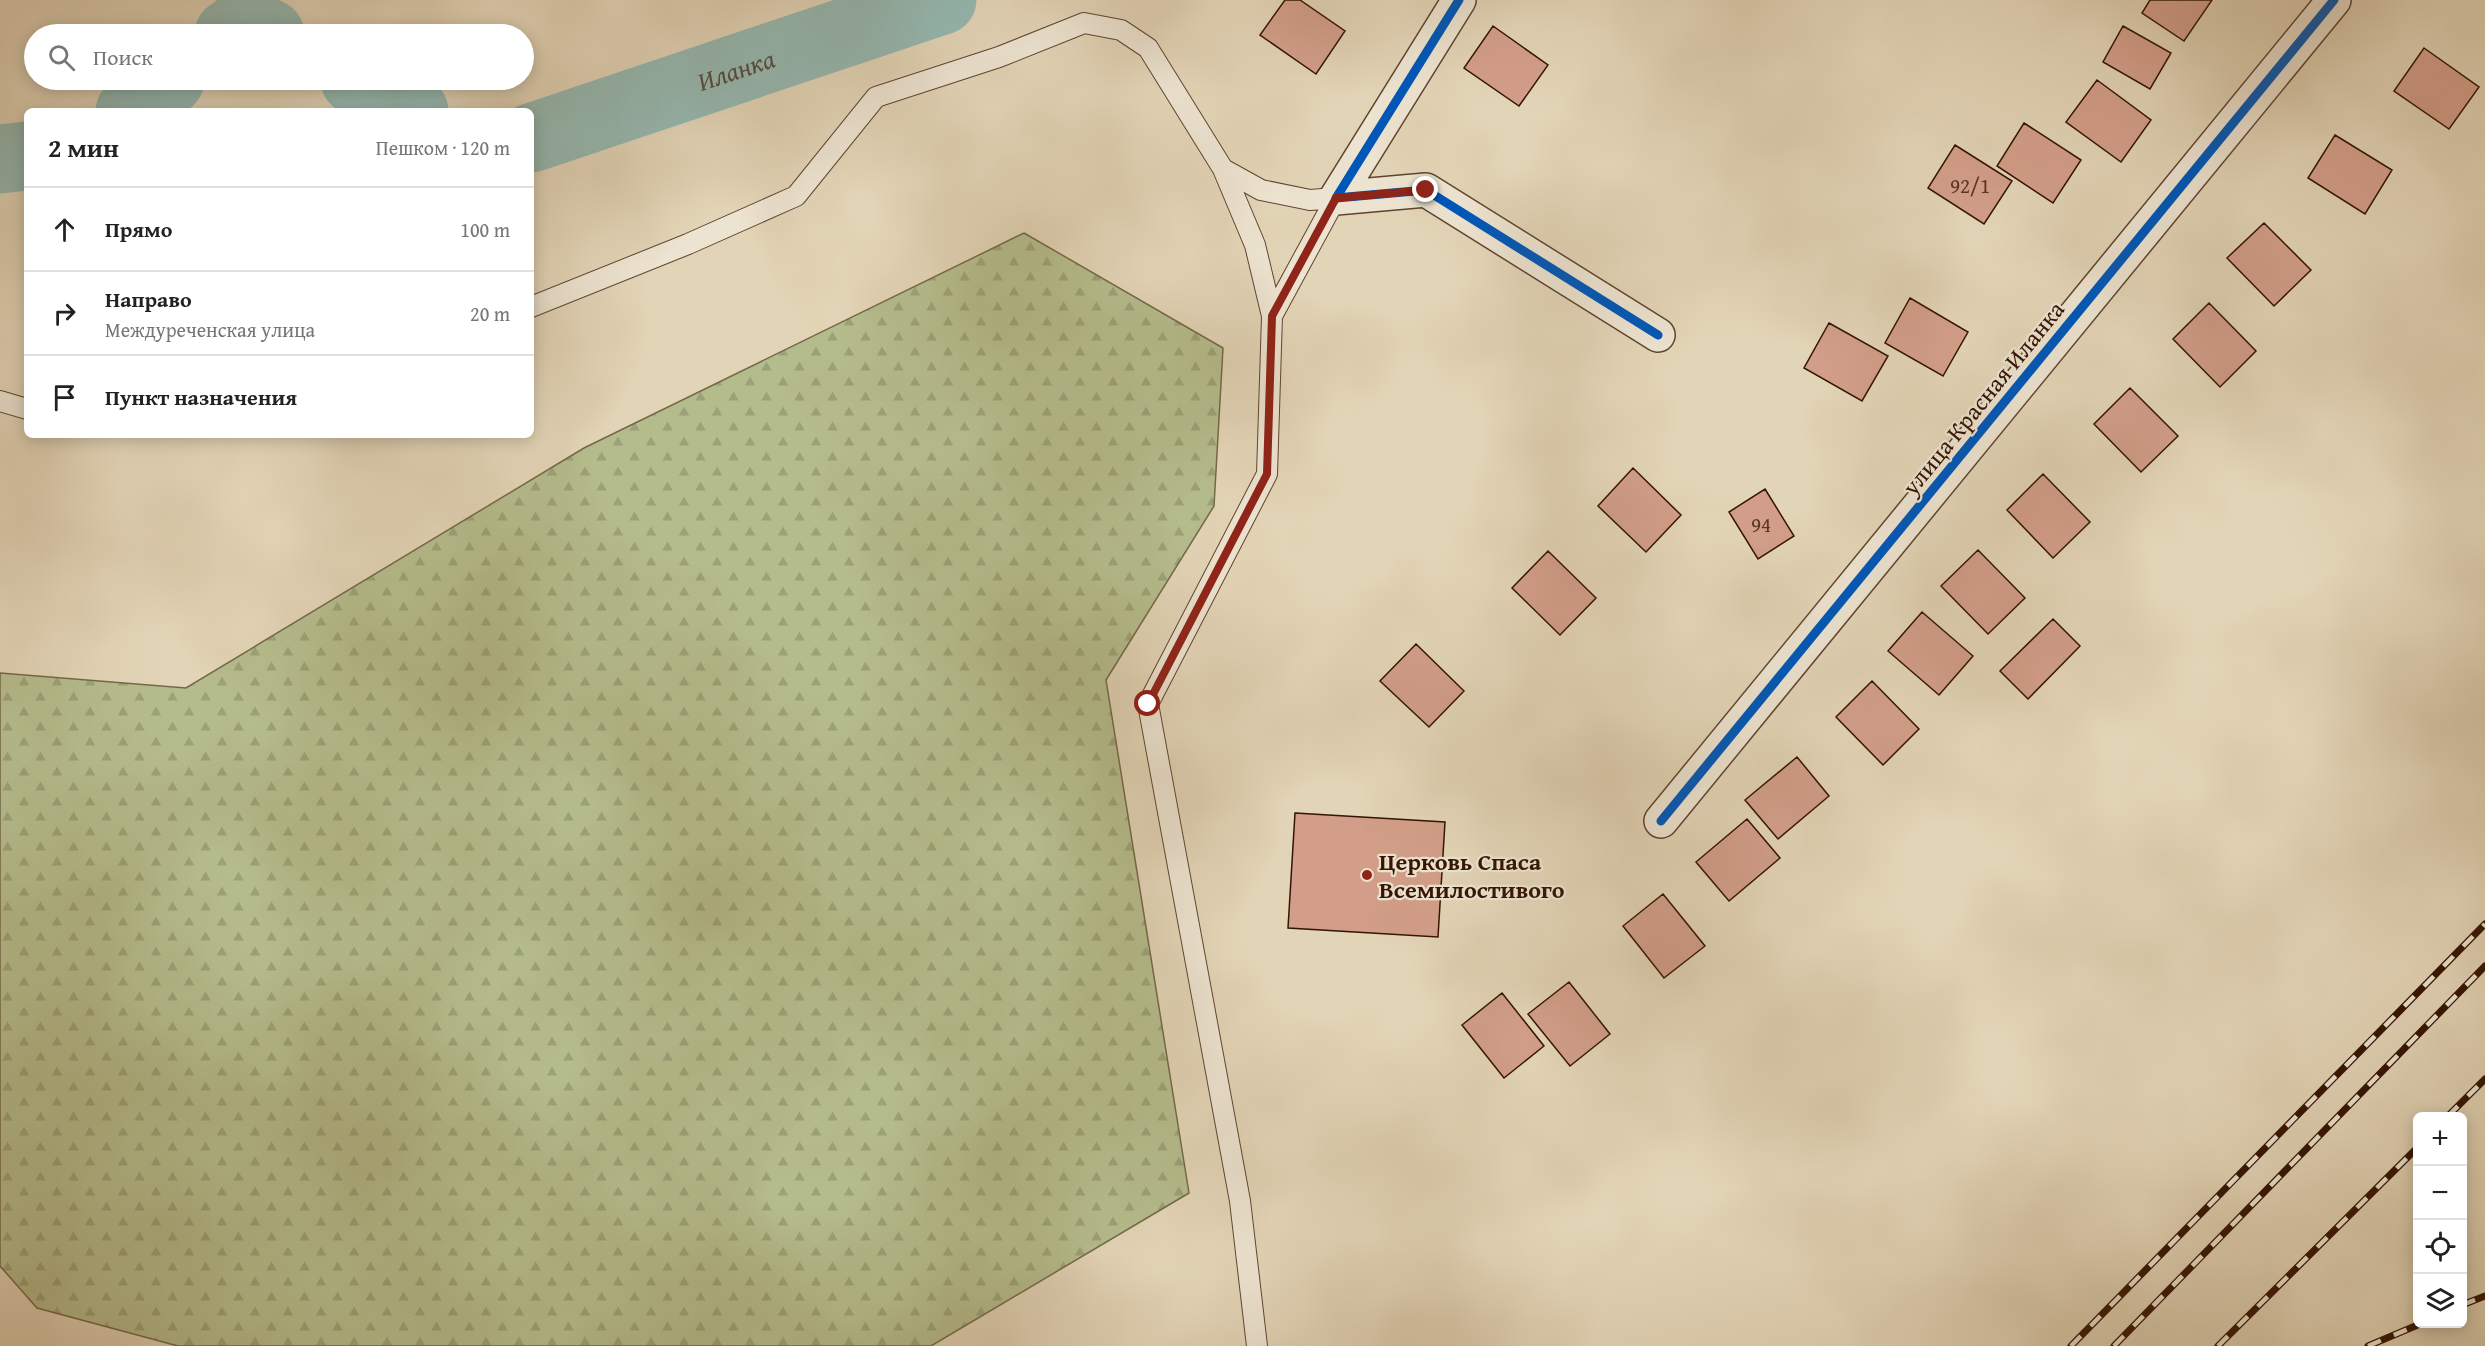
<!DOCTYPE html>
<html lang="ru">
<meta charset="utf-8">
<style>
body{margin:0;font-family:"Gentium Book Plus",serif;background:#f2f2f2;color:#222}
.controls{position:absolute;right:18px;bottom:18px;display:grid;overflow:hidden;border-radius:9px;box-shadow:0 3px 15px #0003}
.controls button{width:54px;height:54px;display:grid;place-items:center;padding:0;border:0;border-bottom:2px solid #e0e0e0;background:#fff;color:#222;font:30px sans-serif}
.stop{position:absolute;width:18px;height:18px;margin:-14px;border:4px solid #8f2418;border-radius:50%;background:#fff}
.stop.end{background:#8f2418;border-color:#fff;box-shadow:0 2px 6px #0008}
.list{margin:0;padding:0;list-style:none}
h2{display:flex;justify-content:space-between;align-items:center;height:78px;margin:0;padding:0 24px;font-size:26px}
h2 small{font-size:20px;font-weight:400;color:#767676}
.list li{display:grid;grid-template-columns:39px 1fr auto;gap:18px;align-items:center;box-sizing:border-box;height:84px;padding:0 24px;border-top:2px solid #e0e0e0}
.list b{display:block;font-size:22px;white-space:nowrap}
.list p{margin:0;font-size:20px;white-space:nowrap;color:#767676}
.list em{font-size:20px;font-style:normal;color:#767676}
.icon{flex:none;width:33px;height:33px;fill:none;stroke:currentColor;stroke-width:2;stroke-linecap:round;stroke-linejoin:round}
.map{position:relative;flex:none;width:2485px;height:1346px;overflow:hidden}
.search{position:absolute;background:#fff;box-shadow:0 3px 15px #0003;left:24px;top:24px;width:510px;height:66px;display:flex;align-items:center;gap:15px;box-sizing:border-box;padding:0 21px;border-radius:33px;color:#767676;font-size:22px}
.panel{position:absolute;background:#fff;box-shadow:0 3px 15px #0003;left:24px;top:108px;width:510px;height:330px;border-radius:9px}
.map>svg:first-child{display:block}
</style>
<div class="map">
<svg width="2485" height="1346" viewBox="0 0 2485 1346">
<defs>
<pattern id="forest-firs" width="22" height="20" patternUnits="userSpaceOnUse" patternTransform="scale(1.5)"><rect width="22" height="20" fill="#b5bc8c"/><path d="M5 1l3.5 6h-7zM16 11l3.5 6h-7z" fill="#9ca177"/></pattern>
</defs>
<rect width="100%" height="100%" fill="#e2d4b6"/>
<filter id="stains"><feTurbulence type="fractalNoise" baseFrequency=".00333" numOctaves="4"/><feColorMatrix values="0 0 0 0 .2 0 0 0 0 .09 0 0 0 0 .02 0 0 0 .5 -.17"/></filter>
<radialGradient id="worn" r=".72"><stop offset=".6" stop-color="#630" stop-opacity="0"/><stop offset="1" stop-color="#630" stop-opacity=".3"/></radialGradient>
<path fill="url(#forest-firs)" stroke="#746848" stroke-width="1.5" d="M 1024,233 L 1223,348 L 1214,506 L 1106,680 L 1189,1193 L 931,1346 L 178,1346 L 37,1308 L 0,1266 L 0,673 L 186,688 L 584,448 Z"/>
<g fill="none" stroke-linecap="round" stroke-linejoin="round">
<g stroke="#95b8b0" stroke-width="69">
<path d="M 229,34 L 246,22 L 270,34"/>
<path d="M 355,80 L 414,111"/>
<path d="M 130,111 L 170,80"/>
<path id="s1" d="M 531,138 L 942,0"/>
<path d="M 0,159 L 27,156"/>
</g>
</g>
<path fill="#d29e89" stroke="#341403" stroke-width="1.5" d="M 1285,0 L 1300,0 L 1345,31 L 1316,74 L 1260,35 Z
M 2150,0 L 2212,0 L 2184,41 L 2142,13 Z
M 1493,26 L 1548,65 L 1519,106 L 1464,68 Z
M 2123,26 L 2171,53 L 2150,89 L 2103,62 Z
M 2424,48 L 2479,87 L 2449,129 L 2394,91 Z
M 2097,80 L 2151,120 L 2121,162 L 2066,122 Z
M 2024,123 L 2081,160 L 2053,203 L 1997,166 Z
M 2335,135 L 2392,170 L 2365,214 L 2308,178 Z
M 1955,145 L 2012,181 L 1984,224 L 1928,188 Z
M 2264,223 L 2311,270 L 2274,306 L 2227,258 Z
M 1910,298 L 1968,332 L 1943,376 L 1885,343 Z
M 2209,303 L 2256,351 L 2220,387 L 2173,339 Z
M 1829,323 L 1888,356 L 1862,401 L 1804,368 Z
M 2130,388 L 2178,436 L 2141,472 L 2094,424 Z
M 1633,468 L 1681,515 L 1646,552 L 1598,506 Z
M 2043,474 L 2090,522 L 2053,558 L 2007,510 Z
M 1765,489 L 1794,536 L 1758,559 L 1729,512 Z
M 1978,550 L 2025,598 L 1988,634 L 1941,586 Z
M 1548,551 L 1596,598 L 1560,635 L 1512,588 Z
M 1922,612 L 1973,656 L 1939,695 L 1888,651 Z
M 2053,619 L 2080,646 L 2028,699 L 2000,671 Z
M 1416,644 L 1464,691 L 1429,727 L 1380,681 Z
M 1872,681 L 1919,729 L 1883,765 L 1836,717 Z
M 1797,757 L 1829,796 L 1778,839 L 1745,800 Z
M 1295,813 L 1445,822 L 1438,937 L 1288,928 Z
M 1747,819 L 1780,858 L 1729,901 L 1696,862 Z
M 1663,894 L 1705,946 L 1664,978 L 1623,926 Z
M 1569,982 L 1610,1034 L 1570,1066 L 1528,1014 Z
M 1502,993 L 1544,1046 L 1504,1078 L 1462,1025 Z"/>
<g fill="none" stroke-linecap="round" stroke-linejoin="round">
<defs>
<path id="lane" d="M 1223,169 L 1255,245 L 1272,316 L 1267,474 L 1148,704 L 1240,1201 L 1257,1346
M 531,307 L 688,244 L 796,196 L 876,97 L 999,57 L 1084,23 L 1121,30 L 1148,48 L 1223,169 L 1261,190 L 1310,200 L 1336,198
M 1272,316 L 1336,198
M 0,401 L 27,409"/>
<path id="street" d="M 1459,0 L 1336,198 L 1426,190 L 1658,335
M 1661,821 L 2334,0"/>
</defs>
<use href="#lane" stroke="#604430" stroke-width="22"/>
<use href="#street" stroke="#604430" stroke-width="36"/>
<use href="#lane" stroke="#ece3d0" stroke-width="20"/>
<use href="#street" stroke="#ece3d0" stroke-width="33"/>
<defs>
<path id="rail" d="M 2448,1116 L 2485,1079
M 2462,1305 L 2485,1296
M 2071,1346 L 2485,924
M 2114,1346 L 2485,966
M 2218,1346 L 2418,1147
M 2368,1346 L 2420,1324"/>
</defs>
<use href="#rail" stroke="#341403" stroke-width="7"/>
<use href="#rail" stroke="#ece3d0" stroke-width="4.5" stroke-dasharray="14" stroke-linecap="butt"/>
<defs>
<path id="cycleway" d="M 1459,0 L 1336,198 L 1426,190 L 1658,335
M 1661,821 L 2334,0"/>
</defs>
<use href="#cycleway" stroke="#ece3d0" stroke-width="13"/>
<use href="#cycleway" stroke="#0057b8" stroke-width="9"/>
</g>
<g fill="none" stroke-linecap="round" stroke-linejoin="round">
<path stroke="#8f2418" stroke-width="8" d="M 1148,704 L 1267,474 L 1272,316 L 1336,198 L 1426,190"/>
</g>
<circle fill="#8f2418" stroke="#ece3d0" stroke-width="2" cx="1367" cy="875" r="6"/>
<g text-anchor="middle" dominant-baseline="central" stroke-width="4.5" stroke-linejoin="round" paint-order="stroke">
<g font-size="21" fill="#5c3624">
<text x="1970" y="185">92/1</text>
<text x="1761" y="524">94</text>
</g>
<g font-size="24" fill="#341403" stroke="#ece3d0">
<text transform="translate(1983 398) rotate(-51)">улица Красная Иланка</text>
</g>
<g font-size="24" font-weight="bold" fill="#341403" stroke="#ece3d0" text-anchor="start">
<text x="1379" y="861">Церковь Спаса<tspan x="1379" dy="28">Всемилостивого</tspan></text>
</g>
<g font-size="26" font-style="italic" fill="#564d40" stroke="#ece3d0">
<text stroke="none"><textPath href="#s1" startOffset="216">Иланка</textPath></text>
</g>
</g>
<rect width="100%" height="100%" filter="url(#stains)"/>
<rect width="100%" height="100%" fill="url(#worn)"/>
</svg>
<div class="controls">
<button>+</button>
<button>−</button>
<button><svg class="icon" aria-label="locate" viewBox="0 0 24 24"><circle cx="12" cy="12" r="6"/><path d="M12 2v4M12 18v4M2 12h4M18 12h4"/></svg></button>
<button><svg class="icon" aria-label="layers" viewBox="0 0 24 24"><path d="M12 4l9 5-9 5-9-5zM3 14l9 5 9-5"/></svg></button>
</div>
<div class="stop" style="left:1148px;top:704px"></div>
<div class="stop end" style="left:1426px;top:190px"></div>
<div class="search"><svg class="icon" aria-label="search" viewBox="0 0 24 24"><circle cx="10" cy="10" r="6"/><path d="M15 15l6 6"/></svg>Поиск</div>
<section class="panel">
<h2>2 мин<small>Пешком · 120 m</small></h2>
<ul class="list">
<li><svg class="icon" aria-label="ahead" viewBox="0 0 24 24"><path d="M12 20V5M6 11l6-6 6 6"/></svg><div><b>Прямо</b></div><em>100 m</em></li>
<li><svg class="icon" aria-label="right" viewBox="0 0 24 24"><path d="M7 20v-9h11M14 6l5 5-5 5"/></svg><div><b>Направо</b><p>Междуреченская улица</p></div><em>20 m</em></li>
<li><svg class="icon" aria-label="arrive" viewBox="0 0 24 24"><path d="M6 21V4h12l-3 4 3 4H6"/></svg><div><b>Пункт назначения</b></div></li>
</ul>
</section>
</div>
